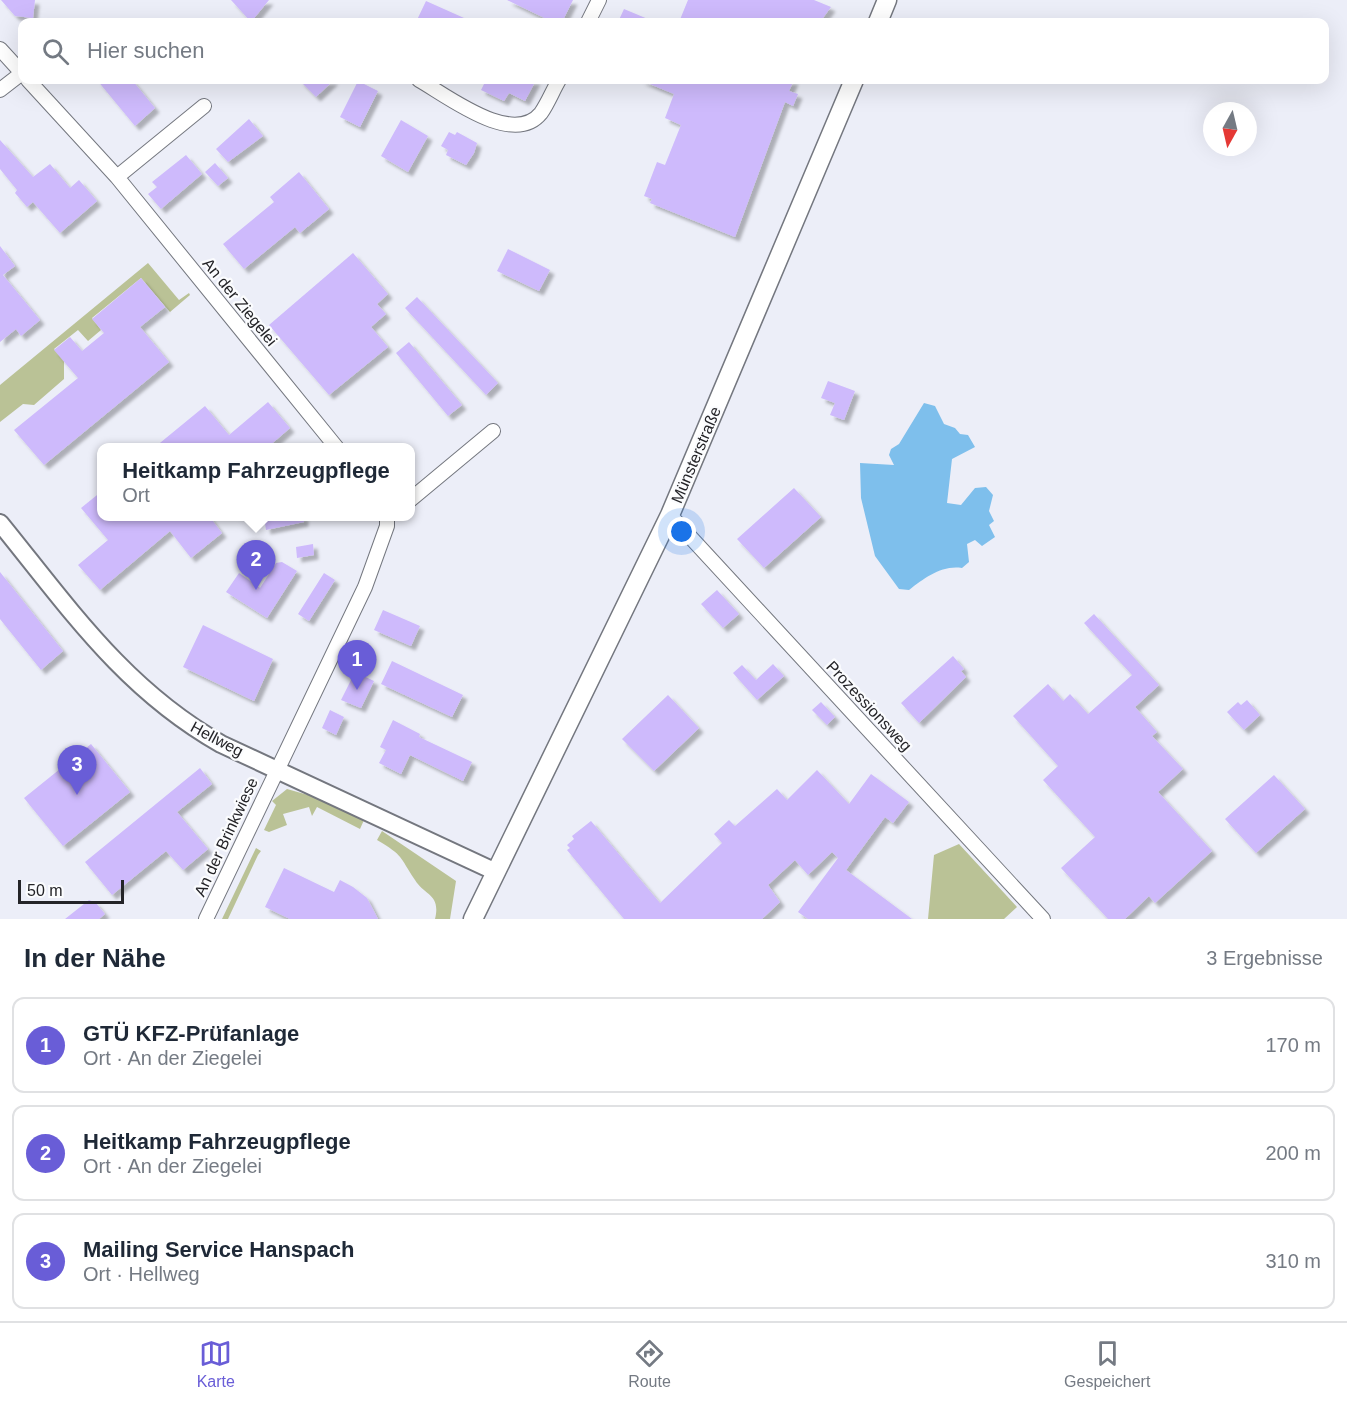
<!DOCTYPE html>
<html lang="de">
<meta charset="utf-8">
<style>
body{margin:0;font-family:Arial,sans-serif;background:#f2f2f3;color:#1f2937}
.compass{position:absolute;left:1203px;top:102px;width:54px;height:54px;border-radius:50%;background:#fff;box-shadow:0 6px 24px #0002;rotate:188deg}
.scale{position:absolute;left:18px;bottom:15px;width:106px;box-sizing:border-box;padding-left:6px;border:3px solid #242428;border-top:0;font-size:16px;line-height:21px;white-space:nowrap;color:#242428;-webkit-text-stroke:4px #fbfcfe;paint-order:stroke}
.you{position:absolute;left:682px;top:532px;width:21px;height:21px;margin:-15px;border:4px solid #fff;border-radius:50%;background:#1a73e8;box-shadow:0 0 0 9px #1a73e833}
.badge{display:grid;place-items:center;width:39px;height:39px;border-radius:50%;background:#695dd7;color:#fff;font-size:20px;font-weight:700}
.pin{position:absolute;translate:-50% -50px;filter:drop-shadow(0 2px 3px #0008)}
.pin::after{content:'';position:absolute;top:32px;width:21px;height:18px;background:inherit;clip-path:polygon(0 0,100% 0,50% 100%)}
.popup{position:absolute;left:97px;top:443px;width:318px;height:78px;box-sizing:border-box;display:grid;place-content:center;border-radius:12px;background:#fff;filter:drop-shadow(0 2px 4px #0005);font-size:20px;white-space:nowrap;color:#747a83}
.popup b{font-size:22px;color:#1f2937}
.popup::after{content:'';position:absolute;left:50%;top:100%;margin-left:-12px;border:12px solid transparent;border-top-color:#fff}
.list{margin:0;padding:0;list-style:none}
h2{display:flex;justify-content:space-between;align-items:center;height:78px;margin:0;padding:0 24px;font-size:26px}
h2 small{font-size:20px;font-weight:400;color:#747a83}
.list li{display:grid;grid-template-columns:39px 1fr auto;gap:18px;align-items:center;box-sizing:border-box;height:96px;margin:0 12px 12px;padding:0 12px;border:2px solid #e0e1e3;border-radius:12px}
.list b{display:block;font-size:22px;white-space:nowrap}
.list p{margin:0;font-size:20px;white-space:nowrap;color:#747a83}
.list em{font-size:20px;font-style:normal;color:#747a83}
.icon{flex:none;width:33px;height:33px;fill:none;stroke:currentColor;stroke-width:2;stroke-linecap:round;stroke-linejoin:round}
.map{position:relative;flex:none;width:1347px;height:919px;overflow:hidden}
.search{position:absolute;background:#fff;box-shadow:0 6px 24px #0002;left:18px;right:18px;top:18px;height:66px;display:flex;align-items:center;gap:15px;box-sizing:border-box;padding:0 21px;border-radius:12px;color:#747a83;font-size:22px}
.sheet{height:402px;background:#fff}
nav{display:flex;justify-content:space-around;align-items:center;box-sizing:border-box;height:84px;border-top:2px solid #e0e1e3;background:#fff;font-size:16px;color:#747a83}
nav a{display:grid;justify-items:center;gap:3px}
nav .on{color:#695dd7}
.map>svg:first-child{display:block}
</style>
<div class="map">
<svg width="1347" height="919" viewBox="0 0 1347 919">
<defs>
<filter id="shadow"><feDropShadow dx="4.5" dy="4.5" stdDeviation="1.5" flood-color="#0004"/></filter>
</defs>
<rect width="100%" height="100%" fill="#eceef8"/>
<path fill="#bac296" d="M 148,263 L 179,300 L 189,293 L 190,295 L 170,312 L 141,278 L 92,318 L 101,330 L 88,341 L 78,330 L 54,349 L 64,361 L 64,379 L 34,405 L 23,404 L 0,422 L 0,385 Z
M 287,789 L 315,797 L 364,820 L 360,829 L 317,807 L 312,816 L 309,807 L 283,814 L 287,825 L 269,832 L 264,830 L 276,805 L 272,801 Z
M 382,831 L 456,881 L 450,919 L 435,919 C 441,894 425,896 415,880 C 399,856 404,856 377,840 Z
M 959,844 L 1017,907 L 1004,919 L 928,919 L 934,855 Z
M 256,848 L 261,851 L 258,855 L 228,919 L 222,919 Z"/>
<path fill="#7ebfec" d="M 924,403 L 935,406 L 944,424 L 955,428 L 960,434 L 968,435 L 975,447 L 952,459 L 947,503 L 961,505 L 975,488 L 986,487 L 993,495 L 989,511 L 994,521 L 989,525 L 995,537 L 982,546 L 975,540 L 967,544 L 969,562 L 962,568 C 941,565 925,578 909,590 L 899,589 L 875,556 L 861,498 L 860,463 L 894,465 L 889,455 L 891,449 L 899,444 Z"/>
<path fill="#cebafc" filter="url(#shadow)" d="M 1,0 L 35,0 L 33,18 L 15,16 Z
M 231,0 L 269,0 L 251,22 Z
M 507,0 L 573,0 L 562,22 L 553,22 Z
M 688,0 L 814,0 L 831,7 L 820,22 L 679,22 Z
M 426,1 L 473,22 L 416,22 Z
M 624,9 L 655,22 L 618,22 Z
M 97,80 L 132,80 L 155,108 L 135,126 Z
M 299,80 L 334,80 L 316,97 Z
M 486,80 L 536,80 L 525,101 L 509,93 L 504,101 L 481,90 Z
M 640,80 L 794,80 L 789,91 L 798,94 L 793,106 L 785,102 L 735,237 L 650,203 L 652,199 L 644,196 L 657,162 L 665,165 L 681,125 L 665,118 L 674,94 Z
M 358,81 L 378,91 L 360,127 L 340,117 Z
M 249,119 L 263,136 L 228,162 L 216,149 Z
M 401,120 L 428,136 L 408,172 L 381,156 Z
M 449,132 L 455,135 L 457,132 L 477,143 L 474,153 L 466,165 L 446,155 L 448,150 L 441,146 Z
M 0,140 L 33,177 L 50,164 L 70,188 L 79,180 L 97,201 L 60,233 L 33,202 L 27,207 L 15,193 L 17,190 L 0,169 Z
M 186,155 L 202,174 L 161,209 L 148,194 L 157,187 L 152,182 Z
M 215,163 L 228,178 L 218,186 L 205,172 Z
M 299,172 L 329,209 L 300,233 L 295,227 L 244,269 L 223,244 L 274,202 L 270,197 Z
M 0,246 L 15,266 L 3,275 L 40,320 L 21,336 L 16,329 L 0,342 Z
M 508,249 L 550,270 L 539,291 L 497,271 Z
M 353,253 L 388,294 L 377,304 L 386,314 L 371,327 L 388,347 L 329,395 L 269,325 Z
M 141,278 L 165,307 L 140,327 L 169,362 L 44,465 L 14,430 L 78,378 L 54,350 L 70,337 L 82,351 L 104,333 L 92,319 Z
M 417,297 L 498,383 L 486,395 L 405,308 Z
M 409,342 L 462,405 L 448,416 L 396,353 Z
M 828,381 L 855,391 L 844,420 L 830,415 L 835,403 L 821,398 Z
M 268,402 L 290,428 L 268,447 L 155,447 L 205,406 L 229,435 Z
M 794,488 L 821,517 L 764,568 L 737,539 Z
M 102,491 L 102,516 L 179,516 L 183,521 L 188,516 L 209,516 L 222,533 L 191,558 L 170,531 L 100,590 L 78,565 L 108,540 L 81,508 Z
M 264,516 L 304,516 L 304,522 L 266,530 Z
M 313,544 L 314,555 L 297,558 L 296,547 Z
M 282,562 L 297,571 L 267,618 L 226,592 L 239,573 L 260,588 L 276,563 Z
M 0,572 L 63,651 L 41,670 L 0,619 Z
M 324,573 L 335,580 L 309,621 L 298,614 Z
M 717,590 L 739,614 L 723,628 L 701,604 Z
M 383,610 L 420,626 L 411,646 L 374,630 Z
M 1094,614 L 1159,685 L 1135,707 L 1157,732 L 1152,736 L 1183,769 L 1158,792 L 1212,851 L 1155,903 L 1149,896 L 1125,919 L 1108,919 L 1061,868 L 1095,837 L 1043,780 L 1058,766 L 1013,716 L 1048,684 L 1063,701 L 1070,694 L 1088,714 L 1132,675 L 1084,623 Z
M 203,625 L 273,659 L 254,701 L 183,667 Z
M 953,656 L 964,669 L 961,671 L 966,677 L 919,723 L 901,703 Z
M 392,661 L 463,695 L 452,717 L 381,684 Z
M 773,664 L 784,676 L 757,700 L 733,673 L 742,665 L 756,680 Z
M 355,672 L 374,681 L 361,708 L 341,700 Z
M 668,695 L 699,728 L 654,771 L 622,739 Z
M 1247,700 L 1260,715 L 1244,730 L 1227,712 L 1238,702 L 1241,705 Z
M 821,702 L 835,717 L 827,725 L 812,710 Z
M 330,710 L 344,717 L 336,735 L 322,728 Z
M 393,720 L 420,734 L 419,737 L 472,762 L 463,781 L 410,755 L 401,774 L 379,763 L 386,750 L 380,747 Z
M 91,744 L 130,792 L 63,846 L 24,798 Z
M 200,768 L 212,784 L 177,812 L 208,849 L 183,870 L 166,851 L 112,895 L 85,862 Z
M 817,770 L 849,804 L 871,774 L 909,802 L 893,823 L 885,817 L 846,870 L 912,919 L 808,919 L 798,912 L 838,858 L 832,852 L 808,875 L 795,860 L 768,885 L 780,902 L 762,919 L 624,919 L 567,850 L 570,848 L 567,845 L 574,839 L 572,836 L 591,821 L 660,903 L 722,843 L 714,834 L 729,820 L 735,826 L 777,789 L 787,800 Z
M 1274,775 L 1305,809 L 1256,853 L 1225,819 Z
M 284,868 L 334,892 L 340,880 L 353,887 L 367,898 L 378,919 L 290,919 L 265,907 Z
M 89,900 L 96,903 L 105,914 L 99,919 L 65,919 Z"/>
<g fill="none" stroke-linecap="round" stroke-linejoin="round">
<defs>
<path id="minor" d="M 588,22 L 599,0
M 0,49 L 22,73
M 28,80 L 117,177 L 337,448
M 419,80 C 446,95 513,148 541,113 C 548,103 553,90 559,80
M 0,90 L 22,73
M 117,177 L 204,106
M 410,500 L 493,431
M 670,515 L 1043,919
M 206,919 L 365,587 L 387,526 L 387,516"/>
<path id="tertiary" d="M 0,523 C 69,608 124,689 221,744 L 496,872"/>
<path id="secondary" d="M 878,22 L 887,0
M 473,919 L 670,515 L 854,80"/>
</defs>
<use href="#minor" stroke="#74777f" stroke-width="16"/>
<use href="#tertiary" stroke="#74777f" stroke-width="20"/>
<use href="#secondary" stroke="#74777f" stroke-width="21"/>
<use href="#minor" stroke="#fff" stroke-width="14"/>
<use href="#tertiary" stroke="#fff" stroke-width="16"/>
<use href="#secondary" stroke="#fff" stroke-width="18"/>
</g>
<g text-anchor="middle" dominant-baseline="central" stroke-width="4.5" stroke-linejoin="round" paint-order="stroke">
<g font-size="16" fill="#242428" stroke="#fbfcfe">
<text transform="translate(240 302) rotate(51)">An der Ziegelei</text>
<text transform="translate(696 455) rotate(-67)">Münsterstraße</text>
<text transform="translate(869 706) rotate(47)">Prozessionsweg</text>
<text transform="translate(217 739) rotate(28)">Hellweg</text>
<text transform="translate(226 837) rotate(-65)">An der Brinkwiese</text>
</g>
</g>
</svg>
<svg class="compass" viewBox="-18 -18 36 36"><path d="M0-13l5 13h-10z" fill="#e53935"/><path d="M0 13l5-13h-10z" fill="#747a83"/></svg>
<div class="scale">50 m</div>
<div class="you"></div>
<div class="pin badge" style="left:357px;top:690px">1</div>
<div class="pin badge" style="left:256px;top:590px">2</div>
<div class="popup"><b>Heitkamp Fahrzeugpflege</b>Ort</div>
<div class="pin badge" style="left:77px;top:795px">3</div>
<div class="search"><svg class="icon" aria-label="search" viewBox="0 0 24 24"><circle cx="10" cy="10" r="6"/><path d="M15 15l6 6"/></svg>Hier suchen</div>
</div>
<section class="sheet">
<h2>In der Nähe<small>3 Ergebnisse</small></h2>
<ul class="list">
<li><span class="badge">1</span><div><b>GTÜ KFZ-Prüfanlage</b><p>Ort · An der Ziegelei</p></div><em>170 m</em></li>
<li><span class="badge">2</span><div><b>Heitkamp Fahrzeugpflege</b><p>Ort · An der Ziegelei</p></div><em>200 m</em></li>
<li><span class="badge">3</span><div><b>Mailing Service Hanspach</b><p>Ort · Hellweg</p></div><em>310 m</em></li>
</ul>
</section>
<nav>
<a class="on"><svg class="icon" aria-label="map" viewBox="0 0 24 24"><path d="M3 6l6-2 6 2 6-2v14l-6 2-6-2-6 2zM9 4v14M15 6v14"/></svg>Karte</a>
<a><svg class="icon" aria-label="directions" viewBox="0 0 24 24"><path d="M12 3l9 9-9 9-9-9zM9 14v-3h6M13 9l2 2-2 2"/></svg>Route</a>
<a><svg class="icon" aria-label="saved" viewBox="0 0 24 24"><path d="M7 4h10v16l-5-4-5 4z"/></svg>Gespeichert</a>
</nav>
